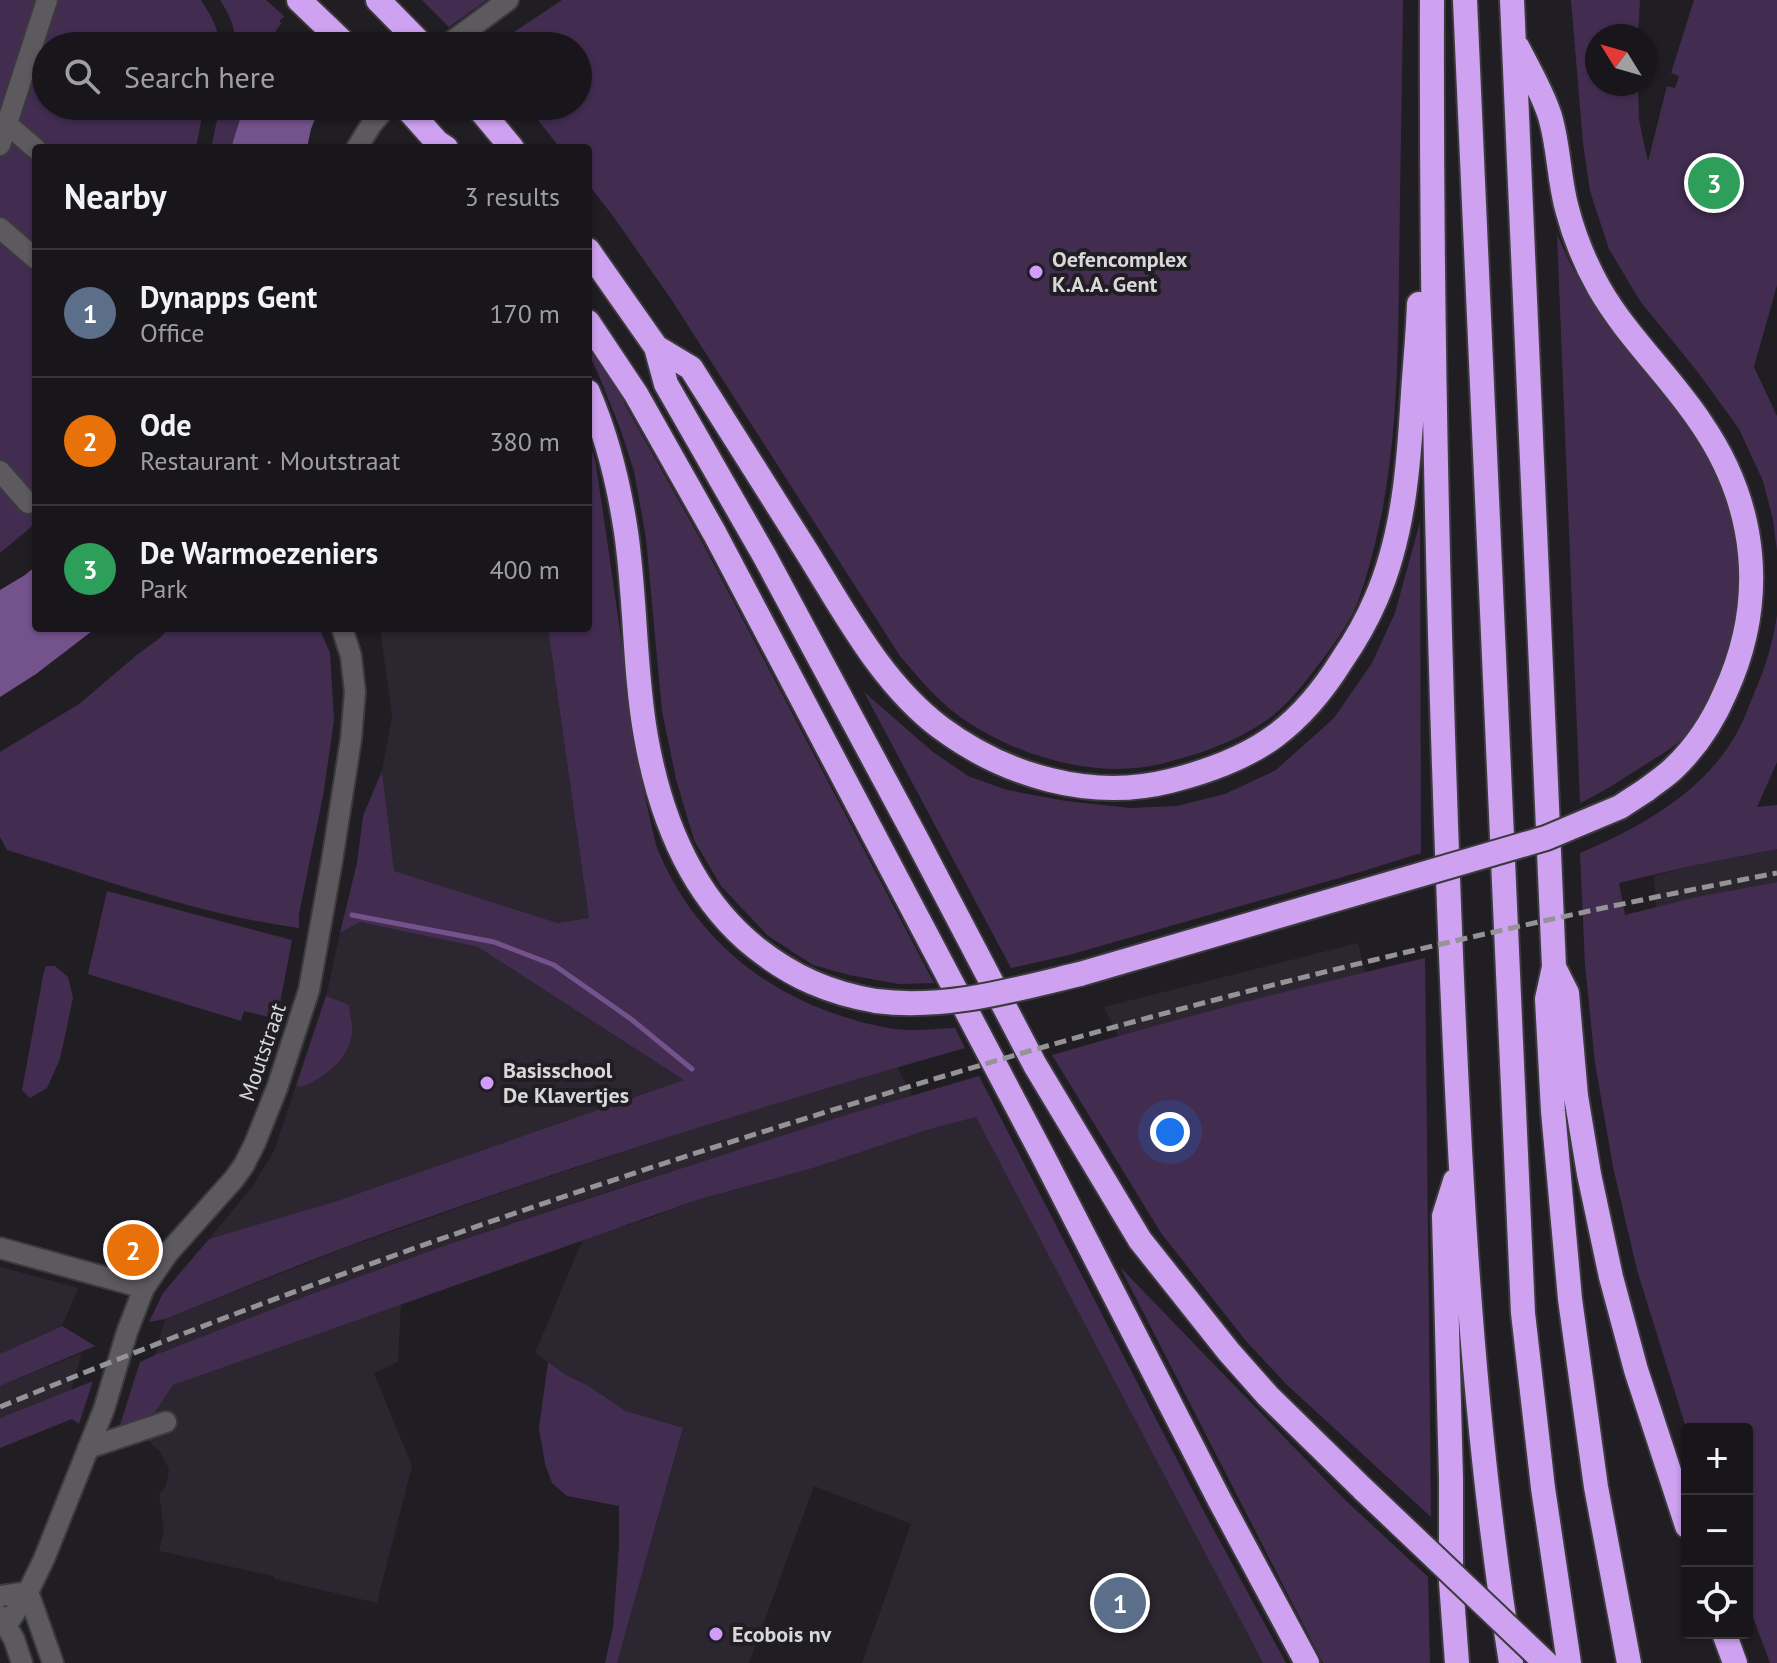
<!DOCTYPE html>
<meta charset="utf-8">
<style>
body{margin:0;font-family:"PT Sans",sans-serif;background:#211f23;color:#f1f3f6}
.controls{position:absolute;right:24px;bottom:24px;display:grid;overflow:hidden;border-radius:8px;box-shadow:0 2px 6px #0004}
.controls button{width:72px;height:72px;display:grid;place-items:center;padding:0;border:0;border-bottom:2px solid #363539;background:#18161a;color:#f1f3f6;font:40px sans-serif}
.compass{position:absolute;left:1585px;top:24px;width:72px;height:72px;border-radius:50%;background:#18161a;box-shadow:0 2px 6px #0004;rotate:307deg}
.you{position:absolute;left:1170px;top:1132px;width:28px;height:28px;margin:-20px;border:6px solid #fff;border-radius:50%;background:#1a73e8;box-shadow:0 0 0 12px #1a73e833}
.badge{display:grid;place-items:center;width:52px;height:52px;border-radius:50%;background:#d93025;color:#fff;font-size:26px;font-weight:700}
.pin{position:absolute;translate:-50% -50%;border:4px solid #fff;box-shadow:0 2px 8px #0006}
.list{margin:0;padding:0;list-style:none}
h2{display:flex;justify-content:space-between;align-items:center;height:104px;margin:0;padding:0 32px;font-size:34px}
h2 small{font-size:26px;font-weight:400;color:#9f9fa2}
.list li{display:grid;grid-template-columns:52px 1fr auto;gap:24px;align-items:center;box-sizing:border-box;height:128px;padding:0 32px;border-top:2px solid #363539}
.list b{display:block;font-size:30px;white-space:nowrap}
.list p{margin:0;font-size:26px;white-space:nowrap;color:#9f9fa2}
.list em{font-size:26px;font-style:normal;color:#9f9fa2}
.icon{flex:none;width:44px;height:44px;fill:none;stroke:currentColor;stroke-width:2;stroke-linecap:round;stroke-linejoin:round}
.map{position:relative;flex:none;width:1777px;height:1663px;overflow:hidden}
.search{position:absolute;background:#18161a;box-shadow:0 2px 6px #0004;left:32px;top:32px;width:560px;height:88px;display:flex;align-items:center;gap:20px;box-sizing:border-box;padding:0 28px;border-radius:44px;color:#9f9fa2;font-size:30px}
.panel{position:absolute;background:#18161a;box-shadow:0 2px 6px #0004;left:32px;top:144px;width:560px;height:488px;border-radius:8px}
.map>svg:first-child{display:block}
</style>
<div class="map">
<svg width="1777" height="1663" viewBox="0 0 1777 1663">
<rect width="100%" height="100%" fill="#201e22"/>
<path fill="#2b262f" d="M 380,628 L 548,628 L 589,918 L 558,923 L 393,871 L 382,771 L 392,716 Z
M 1777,849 L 1777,882 L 1656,907 L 1654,876 L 1686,867 Z
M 360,922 L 478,947 L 685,1080 L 309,1211 L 209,1239 L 252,1187 L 274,1151 L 327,993 L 340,933 Z
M 1358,943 L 1365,972 L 1118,1036 L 1104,1007 Z
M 897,1067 L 912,1095 L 597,1195 L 452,1243 L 314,1293 L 155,1355 L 165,1319 L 345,1248 L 509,1190 L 683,1132 L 812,1091 Z
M 977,1116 L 1263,1663 L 862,1663 L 911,1524 L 814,1486 L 749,1663 L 617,1663 L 683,1429 L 626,1411 L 587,1385 L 566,1375 L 535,1353 L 583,1239 L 644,1220 L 700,1199 L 813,1168 L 930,1129 Z
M 0,1267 L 75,1287 L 78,1289 L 62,1326 L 0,1354 Z
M 401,1303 L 398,1362 L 374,1373 L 412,1466 L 377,1603 L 275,1579 L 273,1576 L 159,1551 L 164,1531 L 159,1494 L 166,1486 L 169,1469 L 160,1452 L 147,1439 L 168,1432 L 151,1418 L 173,1385 Z
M 82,1353 L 71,1390 L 0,1418 L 0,1386 Z"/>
<path fill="#422d51" d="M 0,0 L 201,0 C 210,15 220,28 218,46 L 46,46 L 46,106 L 204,106 L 196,148 L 36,148 L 36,523 L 0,553 Z
M 220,0 L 266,0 L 287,19 L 279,26 L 267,46 L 234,46 C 237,29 229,14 220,0 Z
M 422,0 L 487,0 L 449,27 Z
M 562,0 L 1403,0 C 1402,91 1400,182 1399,273 C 1398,363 1397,455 1375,544 C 1369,566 1363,592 1353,613 C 1342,634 1327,654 1312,673 C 1298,691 1281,712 1261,724 C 1230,744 1196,755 1160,764 C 1094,780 1013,755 959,716 C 937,700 918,677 900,656 L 671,299 L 613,216 L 588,184 L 588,148 L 560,148 L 527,106 L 578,106 L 578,46 L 493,46 Z
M 1571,0 L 1640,0 L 1638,36 L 1597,36 L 1597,84 L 1638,84 L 1639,120 L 1648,162 L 1667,86 L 1675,88 L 1679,76 L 1671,73 L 1694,0 L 1777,0 L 1777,285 L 1754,367 L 1777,416 L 1777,551 L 1773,520 L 1763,481 L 1739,429 L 1697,371 L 1640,301 L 1609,249 L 1590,191 L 1583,143 Z
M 220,106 L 244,106 L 231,148 L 211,148 Z
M 1557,234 C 1567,258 1579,282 1594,304 C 1628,354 1673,397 1704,450 C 1747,522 1752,606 1718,683 C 1712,697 1704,713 1695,725 C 1681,744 1662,754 1643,766 C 1622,779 1602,793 1580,803 Z
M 588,343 L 623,396 L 624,403 L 702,542 L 934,983 L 899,984 L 849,975 L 813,965 L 767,935 L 721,886 L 694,840 L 676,779 L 662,711 L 646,538 L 634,471 L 620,428 L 597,371 L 588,353 Z
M 588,440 L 595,459 C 606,533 617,607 627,682 C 632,727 638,769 649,814 C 652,827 654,842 660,855 C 702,951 786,1009 888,1028 C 910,1032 933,1029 955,1028 L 965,1048 C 757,1107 550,1172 346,1247 C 285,1270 225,1295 165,1319 L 149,1322 L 163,1293 L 209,1239 L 334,1202 L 684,1080 L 478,947 L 360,922 L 340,933 L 357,863 L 363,816 L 382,771 L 394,871 L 558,923 L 589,918 L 548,628 L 588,628 Z
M 1420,522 L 1421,853 L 1360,872 L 1069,955 L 1011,968 L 864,692 L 933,752 L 968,776 L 1007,790 L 1066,801 L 1130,808 L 1177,806 L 1225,794 L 1276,770 L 1334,718 L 1372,663 L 1395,613 Z
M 1777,615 L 1777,762 L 1757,807 L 1777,805 L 1777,849 L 1686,867 L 1619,883 L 1625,915 L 1692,898 L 1777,882 L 1777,1663 L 1770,1663 L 1747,1601 L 1747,1429 L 1687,1429 L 1687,1431 L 1637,1270 L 1613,1167 L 1595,1063 L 1585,965 L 1580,853 C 1637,829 1699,795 1732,741 C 1742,726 1748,708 1755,691 C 1766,666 1773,642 1777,615 Z
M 169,628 L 319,628 L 330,653 L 334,721 L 323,796 L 299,914 L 299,928 C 200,915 103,879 7,850 L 0,837 L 0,752 L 79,704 L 138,654 L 160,638 Z
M 107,891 L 292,940 L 277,1019 L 244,1011 L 241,1021 L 88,974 Z
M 1425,958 L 1431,1517 L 1286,1384 L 1246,1341 L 1161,1233 L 1052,1055 C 1175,1019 1300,987 1425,958 Z
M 46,966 L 55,966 L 68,977 L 73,998 L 60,1059 L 47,1088 L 30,1098 L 22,1090 L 44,971 Z
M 326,996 L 349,1005 C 349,1014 353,1024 352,1031 C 351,1058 323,1080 300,1087 L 296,1086 Z
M 979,1076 L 1203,1510 L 1286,1663 L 1263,1663 L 976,1117 L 930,1129 L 813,1168 L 700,1199 L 173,1385 L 151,1418 L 126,1427 L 120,1425 L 140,1362 L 155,1355 L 314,1293 L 452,1243 L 849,1114 Z
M 1120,1267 L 1343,1498 L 1428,1577 L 1430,1663 L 1323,1663 Z
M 62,1326 L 95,1346 L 0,1386 L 0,1354 Z
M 548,1362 L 566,1375 L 587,1385 L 626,1411 L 683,1428 L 617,1663 L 605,1663 L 613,1628 L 619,1546 L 619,1506 L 567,1496 L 552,1483 L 545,1464 L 539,1428 Z
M 93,1381 L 79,1424 L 72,1419 L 0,1448 L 0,1418 Z"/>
<path fill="#74538c" d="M 244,106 L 320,106 L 311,129 L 307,148 L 231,148 Z
M 36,566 L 36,628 L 96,628 L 36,674 L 0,697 L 0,590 L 25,575 Z"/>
<path fill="#201e22" d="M 303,0 L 411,0 L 367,46 L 307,46 L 279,21 Z"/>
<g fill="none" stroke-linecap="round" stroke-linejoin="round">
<path stroke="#74538c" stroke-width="5" d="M 352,915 L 494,942 L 554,965 L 631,1019 L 692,1069"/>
<defs>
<path id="minor" d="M 446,46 L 508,0
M 7,124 L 36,149
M 0,145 L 47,0
M 357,148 L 371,125 L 387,106
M 0,228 L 36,259
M 0,471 L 28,503
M 0,1248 L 144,1288
M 88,1448 L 166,1422
M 28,1592 L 53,1663
M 0,1596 L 28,1592
M 0,1616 L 14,1639 L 22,1663
M 7,1625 L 28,1592 L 44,1559 L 104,1409 L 127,1332 L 144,1288 L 168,1253 L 234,1179 L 244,1165 L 255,1143 L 277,1088 L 309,990 L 332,861 L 351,739 L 355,692 L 351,656 L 342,628"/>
<path id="highway" d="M 299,0 L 347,46
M 378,0 L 423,46
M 1432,0 C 1431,293 1437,586 1448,879 C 1458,1142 1469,1403 1511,1663
M 1465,0 L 1523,1313 L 1543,1488 L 1569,1663
M 1512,0 L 1554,967 L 1547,999 L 1553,1111 L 1570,1299 L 1596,1487 L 1629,1663
M 1518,48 C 1528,68 1546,99 1551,120 C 1559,149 1559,180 1567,209 C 1574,236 1585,263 1599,288 C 1627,337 1670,376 1701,423 C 1758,506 1767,602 1725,693 C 1713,721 1696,747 1674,768 C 1666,776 1655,783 1646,790
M 405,106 L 437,142 L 446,148
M 477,106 L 512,148
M 588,250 L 656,347 L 666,384 L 764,555 L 916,838 L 1035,1065 L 1140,1240 L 1229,1352 L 1268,1396 L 1364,1490
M 588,322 L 636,394 L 715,534 L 1042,1154 L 1220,1501 L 1307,1663
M 656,347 L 691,368 C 729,429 768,490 807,552 C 845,613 882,684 941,728 C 1006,776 1091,801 1170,781 C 1206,772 1244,759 1275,736 C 1302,716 1324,689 1342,660 C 1355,641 1367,620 1376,599 C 1404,535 1409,462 1413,393 C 1415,363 1418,333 1419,304
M 588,392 C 607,436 619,485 626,532 C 636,600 634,670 646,737 C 660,816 691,896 756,948 C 793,977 829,993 876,1001
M 1554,967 L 1567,993 L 1576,1096 L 1589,1174 L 1611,1277 L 1636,1370 L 1687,1526
M 1080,974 L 1361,892
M 1455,1181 L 1444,1216 L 1451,1479 L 1451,1582 L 1457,1663
M 1724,1633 L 1735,1663"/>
</defs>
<use href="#minor" stroke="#3b3a3d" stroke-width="24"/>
<use href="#highway" stroke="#3b3a3d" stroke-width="28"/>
<use href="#minor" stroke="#5d5a5f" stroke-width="20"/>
<use href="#highway" stroke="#cea1f1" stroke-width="24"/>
<path stroke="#949396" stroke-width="5" stroke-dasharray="12 6" stroke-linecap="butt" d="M 0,1407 C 227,1313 458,1230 693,1154 C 871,1097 1049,1043 1230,996 C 1411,949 1594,908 1777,873"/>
<defs>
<path id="highway-bridge" d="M 1361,892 L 1546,838 L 1620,807 L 1646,790
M 876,1001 C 945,1010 1013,990 1080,974
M 1364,1490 L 1546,1663"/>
</defs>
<use href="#highway-bridge" stroke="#3b3a3d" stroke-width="28" stroke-linecap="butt"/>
<use href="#highway-bridge" stroke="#cea1f1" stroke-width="24"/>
</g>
<g fill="#d39cfc" stroke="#201e22" stroke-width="3">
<circle cx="1036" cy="272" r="8"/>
<circle cx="487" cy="1083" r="8"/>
<circle cx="716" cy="1634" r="8"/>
</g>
<g text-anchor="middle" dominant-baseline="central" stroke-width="8" stroke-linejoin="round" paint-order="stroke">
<g font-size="22" font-weight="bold" fill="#d8d7d9" stroke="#201e22" text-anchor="start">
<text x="1052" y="259">Oefencomplex<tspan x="1052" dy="25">K.A.A. Gent</tspan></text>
<text x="503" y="1070">Basisschool<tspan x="503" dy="25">De Klavertjes</tspan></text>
<text x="732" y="1634">Ecobois nv</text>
</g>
<g font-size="22" fill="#d8d7d9" stroke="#201e22">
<text transform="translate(262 1052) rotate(-71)">Moutstraat</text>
</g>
</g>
</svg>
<div class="controls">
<button>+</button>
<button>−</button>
<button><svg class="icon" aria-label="locate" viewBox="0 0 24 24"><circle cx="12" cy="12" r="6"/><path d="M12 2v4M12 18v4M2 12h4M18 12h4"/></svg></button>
</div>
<svg class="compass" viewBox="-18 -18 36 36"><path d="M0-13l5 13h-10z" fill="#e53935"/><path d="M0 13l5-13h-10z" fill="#9f9fa2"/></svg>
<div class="you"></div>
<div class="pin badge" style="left:1120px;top:1603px;background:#5c6f8a">1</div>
<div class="pin badge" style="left:133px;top:1250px;background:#e8710a">2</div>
<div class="pin badge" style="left:1714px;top:183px;background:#2e9e5b">3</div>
<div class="search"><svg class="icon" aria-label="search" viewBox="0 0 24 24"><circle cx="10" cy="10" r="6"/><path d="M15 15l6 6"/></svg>Search here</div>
<section class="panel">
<h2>Nearby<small>3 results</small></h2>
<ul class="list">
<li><span class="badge" style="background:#5c6f8a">1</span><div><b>Dynapps Gent</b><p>Office</p></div><em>170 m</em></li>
<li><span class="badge" style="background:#e8710a">2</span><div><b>Ode</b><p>Restaurant · Moutstraat</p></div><em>380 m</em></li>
<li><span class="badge" style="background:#2e9e5b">3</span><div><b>De Warmoezeniers</b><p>Park</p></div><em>400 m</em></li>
</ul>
</section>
</div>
